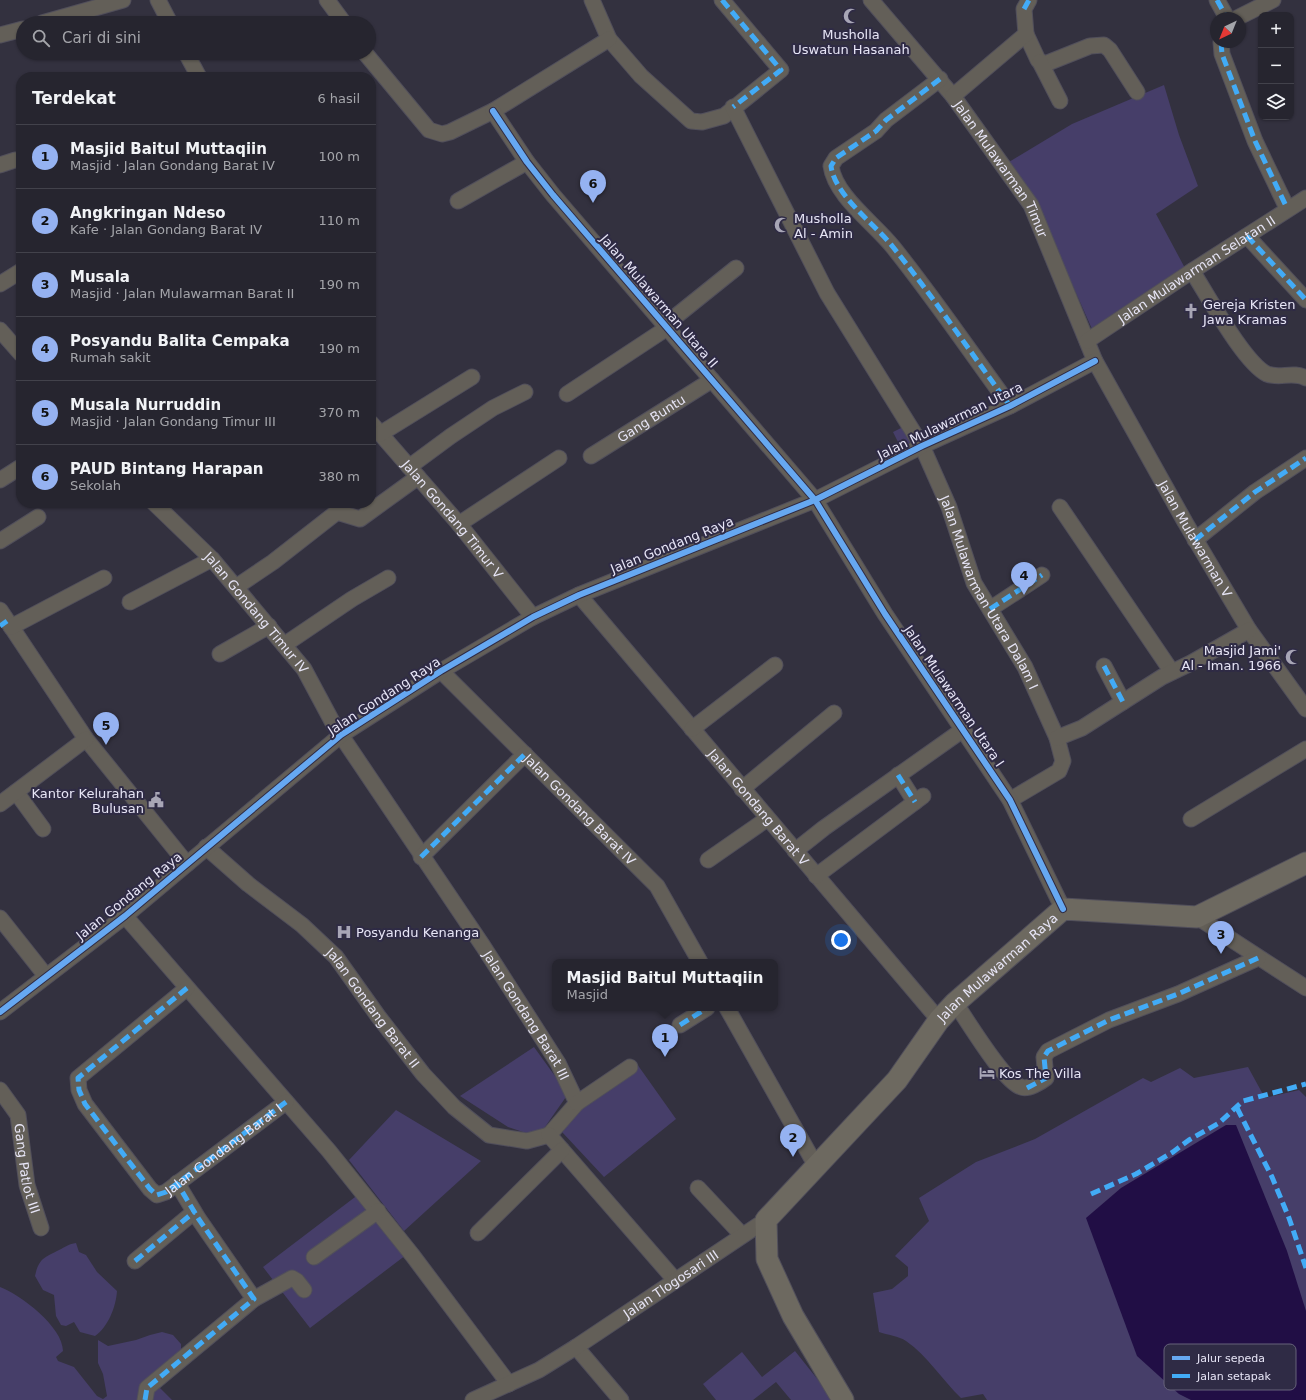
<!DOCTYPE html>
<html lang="id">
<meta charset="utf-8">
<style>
body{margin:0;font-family:"DejaVu Sans",sans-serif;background:#32313b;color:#f1f3f6}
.controls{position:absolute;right:12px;top:12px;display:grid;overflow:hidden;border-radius:8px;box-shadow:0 1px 3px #0004}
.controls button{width:36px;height:36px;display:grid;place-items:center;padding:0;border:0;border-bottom:1px solid #42424b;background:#26252f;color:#f1f3f6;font:20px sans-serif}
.compass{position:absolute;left:1210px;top:12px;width:36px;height:36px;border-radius:50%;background:#26252f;box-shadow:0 1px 3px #0004;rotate:223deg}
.you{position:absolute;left:841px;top:940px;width:14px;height:14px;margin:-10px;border:3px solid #fff;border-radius:50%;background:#1a73e8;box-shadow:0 0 0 6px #1a73e833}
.badge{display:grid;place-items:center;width:26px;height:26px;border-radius:50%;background:#95b2f1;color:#111;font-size:13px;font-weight:700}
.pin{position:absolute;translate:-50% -33px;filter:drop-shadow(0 1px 2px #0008)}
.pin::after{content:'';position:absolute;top:21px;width:14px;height:12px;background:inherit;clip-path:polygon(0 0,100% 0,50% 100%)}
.popup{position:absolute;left:552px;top:959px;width:226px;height:52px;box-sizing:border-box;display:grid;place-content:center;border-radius:8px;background:#26252f;filter:drop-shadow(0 1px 3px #0005);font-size:13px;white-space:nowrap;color:#a4a5aa}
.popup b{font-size:15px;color:#f1f3f6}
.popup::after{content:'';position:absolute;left:50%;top:100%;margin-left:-8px;border:8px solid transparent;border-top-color:#26252f}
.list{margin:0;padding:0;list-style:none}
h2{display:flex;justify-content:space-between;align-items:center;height:52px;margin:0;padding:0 16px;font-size:17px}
h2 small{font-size:13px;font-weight:400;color:#a4a5aa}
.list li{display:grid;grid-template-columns:26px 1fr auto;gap:12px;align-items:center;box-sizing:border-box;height:64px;padding:0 16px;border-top:1px solid #42424b}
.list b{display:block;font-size:15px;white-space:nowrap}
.list p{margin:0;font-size:13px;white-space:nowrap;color:#a4a5aa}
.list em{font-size:13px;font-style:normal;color:#a4a5aa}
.icon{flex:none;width:22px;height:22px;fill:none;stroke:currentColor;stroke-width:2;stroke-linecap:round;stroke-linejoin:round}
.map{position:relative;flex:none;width:1306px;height:1400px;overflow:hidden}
.search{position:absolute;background:#26252f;box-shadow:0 1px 3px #0004;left:16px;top:16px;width:360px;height:44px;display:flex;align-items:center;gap:10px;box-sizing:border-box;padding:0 14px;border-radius:22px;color:#a4a5aa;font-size:15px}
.panel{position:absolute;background:#26252f;box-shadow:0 1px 3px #0004;left:16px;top:72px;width:360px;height:436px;border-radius:16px}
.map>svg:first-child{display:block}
</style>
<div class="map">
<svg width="1306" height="1400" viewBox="0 0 1306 1400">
<rect width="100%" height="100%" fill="#33313f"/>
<path fill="#463e69" d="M 1164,85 L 1179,135 L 1198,186 L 1156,214 L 1186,270 L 1092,329 L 1041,214 L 1009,162 L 1072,124 Z
M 905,426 L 918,451 L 906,458 L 893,432 Z
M 534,1047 L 568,1094 L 538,1137 L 508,1127 L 460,1096 Z
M 637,1064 L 676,1119 L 604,1177 L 562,1132 L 575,1115 Z
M 1248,1067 L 1265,1098 L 1299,1090 L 1306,1097 L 1306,1400 L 987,1400 L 983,1394 L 961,1398 C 942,1380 928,1356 906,1341 C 899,1336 887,1335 879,1332 L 873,1293 L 892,1289 L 908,1276 L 908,1267 L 895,1256 L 929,1221 L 919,1198 L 976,1162 L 1035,1139 L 1143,1078 L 1151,1082 L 1180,1068 L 1194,1078 Z
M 396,1110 L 481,1161 L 404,1231 L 349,1160 Z
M 359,1194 L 406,1255 L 310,1328 L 263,1267 Z
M 76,1243 L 79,1252 L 86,1255 L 97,1272 L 117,1291 C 116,1307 108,1327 95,1336 L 80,1332 L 74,1322 L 66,1326 L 61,1325 L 56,1316 L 54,1295 L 43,1290 L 35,1276 C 39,1258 44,1258 59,1250 C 65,1247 69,1244 76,1243 Z
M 0,1287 C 21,1295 63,1327 63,1351 L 56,1357 L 58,1361 L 74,1367 L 97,1396 L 103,1399 L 107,1396 L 103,1374 L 98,1363 L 98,1340 L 108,1346 L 136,1340 L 150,1335 L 162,1332 L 173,1335 L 181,1344 L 181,1352 L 155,1383 L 172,1400 L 0,1400 Z
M 795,1351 L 834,1400 L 791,1400 L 776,1382 L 753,1400 L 716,1400 L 703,1384 L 742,1352 L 762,1377 Z"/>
<path fill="#210e45" d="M 1226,1125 L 1236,1125 L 1287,1251 L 1306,1311 L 1306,1400 L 1191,1400 L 1179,1394 L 1137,1356 L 1086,1218 L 1121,1188 Z"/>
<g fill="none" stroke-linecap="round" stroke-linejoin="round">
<defs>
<g id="street">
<path d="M 158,0 L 170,23"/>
<path d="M 327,0 L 344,23"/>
<path d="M 592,0 L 609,39 L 641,76 L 691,121 L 702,122 L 724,116 L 781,70 L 722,0"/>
<path id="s1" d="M 871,0 L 953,96 L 1031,205 L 1095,361 L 1185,522 L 1249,630 L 1306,709"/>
<path d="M 1217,0 L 1227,18"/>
<path d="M 1237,18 L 1273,0"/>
<path d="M 42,23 L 123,0"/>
<path d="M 1026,34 L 1038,60 L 1045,64 L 1090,46 L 1104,45 L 1110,50 L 1137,92"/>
<path d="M 0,35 L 23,29"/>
<path d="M 1221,42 L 1222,54 L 1255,141 L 1287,208"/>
<path d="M 186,53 L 199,77"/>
<path d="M 365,53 L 429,130 L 442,134 L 450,132 L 493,111 L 609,39"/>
<path d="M 1040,62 L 1060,101"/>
<path d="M 940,79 L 886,120 L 876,131 L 836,158 L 831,166 C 835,196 874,223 893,247 C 934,298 971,353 1010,406"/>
<path d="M 953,96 L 1026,34 L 1024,9 L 1029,0"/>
<path id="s2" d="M 733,107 L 827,293 L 922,446 L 949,507 L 974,583 L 1025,667 L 1057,738 L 1063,761 L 1059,771 L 1010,800"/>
<path d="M 493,111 L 527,162 L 553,195 L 815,500 L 885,614 L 1010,800 L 1063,909"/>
<path d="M 0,165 L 15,160"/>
<path d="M 458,201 L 527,162"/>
<path d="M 1247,236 L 1306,300"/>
<path d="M 1192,271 C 1207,294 1244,363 1267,374 C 1280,379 1293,371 1306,378"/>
<path d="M 0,284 L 21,271"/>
<path d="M 665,325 L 736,268"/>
<path d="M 0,330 L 21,354"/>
<path id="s3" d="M 1087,341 L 1192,271 L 1306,198"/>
<path d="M 567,394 L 667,328"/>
<path id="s4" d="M 371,423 L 459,524 L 533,617"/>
<path d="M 380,434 L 472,377"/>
<path id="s5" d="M 591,456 L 712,380"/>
<path d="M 409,467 L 451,436 L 493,408 L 525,392"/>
<path d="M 0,480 L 19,468"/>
<path id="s6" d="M 154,503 L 212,559 L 304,669 L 334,725 L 483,946 L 558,1063 L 577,1103 L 549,1135"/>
<path d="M 1060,507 L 1172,672"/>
<path d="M 459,524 L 559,458"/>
<path d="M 1195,540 L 1255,492 L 1306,458"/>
<path d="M 0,541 L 38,517"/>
<path d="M 236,587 L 273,562 L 337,512 L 360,519 L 418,477"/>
<path id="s7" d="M 579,595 L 939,1020"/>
<path d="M 130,602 L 212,559"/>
<path d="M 990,609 L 1042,575"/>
<path d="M 0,610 L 86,739 L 187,864"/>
<path d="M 11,627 L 104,578"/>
<path d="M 284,645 L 352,599 L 388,578"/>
<path d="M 220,654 L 269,626"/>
<path d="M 1104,666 L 1123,702"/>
<path id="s8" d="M 441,671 L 657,886 L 700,962"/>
<path d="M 692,729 L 775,665"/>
<path d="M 1057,738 L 1082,728 L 1162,677 L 1191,663 L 1249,630"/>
<path d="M 898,775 L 915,802"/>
<path d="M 742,789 L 834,713"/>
<path d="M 16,792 L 43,829"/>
<path d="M 0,804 L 86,739"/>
<path d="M 1191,819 L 1306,749"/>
<path id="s9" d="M 206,847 L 248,884 L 302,925 L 336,957 L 378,1016 L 423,1074 L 454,1107 L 489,1135 L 527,1141 L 549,1135"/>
<path d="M 795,851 L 824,828 L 964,729"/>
<path d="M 421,857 L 525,754"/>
<path d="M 708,860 L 767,819"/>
<path d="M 816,876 L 923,796"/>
<path d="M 125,916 L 329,1151 L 413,1256 L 509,1384"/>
<path d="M 1197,917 L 1306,988"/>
<path d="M 0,918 L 46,976"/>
<path d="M 187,988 L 78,1078 L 79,1090 L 85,1104 L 150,1189 L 157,1195 L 166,1192 L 286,1102"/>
<path d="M 955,1003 C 968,1021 1003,1081 1021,1087 C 1028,1090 1041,1082 1046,1078 L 1044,1057 L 1048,1051 L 1109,1020 L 1178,994 L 1258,958"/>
<path d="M 727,1008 L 816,1166"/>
<path d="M 0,1012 L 125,916 L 341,735 L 441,671 L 533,617 L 579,595 L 815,500 L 922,446 L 1010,406 L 1095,361"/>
<path d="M 680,1025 L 707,1008"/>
<path id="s10" d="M 0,1090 L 18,1115 L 27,1185 L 41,1228"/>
<path d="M 577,1103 L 630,1067"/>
<path d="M 549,1135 L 675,1280"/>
<path d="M 177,1183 L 198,1218 L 254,1299"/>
<path d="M 698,1188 L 742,1235"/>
<path d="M 478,1233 L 562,1150"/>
<path d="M 314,1257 L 378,1211"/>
<path d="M 135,1261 L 194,1212"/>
<path d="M 576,1347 L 621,1400"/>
<path d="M 145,1400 L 147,1388 L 254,1299 L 292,1278 L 297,1281 L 304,1290"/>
<path id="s11" d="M 473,1400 L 539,1370 L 576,1347 L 766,1220"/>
</g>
<g id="secondary">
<path id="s12" d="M 843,1400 L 793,1316 L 767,1259 L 766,1220 L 897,1080 L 939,1020 L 955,1003 L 1063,909 L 1197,917 L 1306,863"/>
</g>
</defs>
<use href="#street" stroke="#514f5b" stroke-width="17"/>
<use href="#secondary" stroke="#514f5b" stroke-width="23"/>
<use href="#street" stroke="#635f58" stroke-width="15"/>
<use href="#secondary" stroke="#6d6960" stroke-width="21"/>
<g stroke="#42abf6" stroke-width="5" stroke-dasharray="10 5" stroke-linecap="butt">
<path d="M 722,0 L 781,70 L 733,107"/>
<path d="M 1217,0 L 1227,18"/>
<path d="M 1024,9 L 1029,0"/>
<path d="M 1221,42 L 1222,54 L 1255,141 L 1287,208"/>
<path d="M 940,79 L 886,120 L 876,131 L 836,158 L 831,166 C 835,196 874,223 893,247 C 934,298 971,353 1010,406"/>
<path d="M 1247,236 L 1306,300"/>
<path d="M 1195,540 L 1255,492 L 1306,458"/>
<path d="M 990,609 L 1042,575"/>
<path d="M 0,626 L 7,621"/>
<path d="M 1104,666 L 1123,702"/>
<path d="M 898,775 L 915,802"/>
<path d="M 421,857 L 525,754"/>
<path id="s13" d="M 187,988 L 78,1078 L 79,1090 L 85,1104 L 150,1189 L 157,1195 L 166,1192 L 286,1102"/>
<path d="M 680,1025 L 707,1008"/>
<path d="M 1027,1088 L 1046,1078 L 1044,1057 L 1048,1051 L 1109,1020 L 1178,994 L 1258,958"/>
<path d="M 1237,1108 L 1272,1177 L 1289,1218 L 1306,1268"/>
<path d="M 1091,1194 L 1136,1174 L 1173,1152 L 1189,1140 L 1219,1123 L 1243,1101 L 1306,1084"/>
<path d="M 135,1261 L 194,1212"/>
<path d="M 145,1400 L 147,1388 L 254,1299 L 198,1218 L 177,1183"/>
</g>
<defs>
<path id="cycleway" d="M 493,111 L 527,162 L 553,195 L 815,500 L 885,614 L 1010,800 L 1063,909
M 0,1012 L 125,916 L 341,735 L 441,671 L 533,617 L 579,595 L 815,500 L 922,446 L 1010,406 L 1095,361"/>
</defs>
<use href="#cycleway" stroke="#2f2b45" stroke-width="8"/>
<use href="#cycleway" stroke="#66a8f1" stroke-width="6"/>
</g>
<defs>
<symbol id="mosque-bare" viewBox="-9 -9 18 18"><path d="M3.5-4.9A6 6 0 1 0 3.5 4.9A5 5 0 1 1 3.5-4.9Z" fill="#a8a6b6" stroke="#2f2b45" stroke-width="2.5" paint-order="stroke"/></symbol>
<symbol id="church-bare" viewBox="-9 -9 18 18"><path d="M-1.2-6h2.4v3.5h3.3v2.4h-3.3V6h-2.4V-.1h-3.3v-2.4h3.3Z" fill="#a8a6b6" stroke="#2f2b45" stroke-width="2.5" paint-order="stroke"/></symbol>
<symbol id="civic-bare" viewBox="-9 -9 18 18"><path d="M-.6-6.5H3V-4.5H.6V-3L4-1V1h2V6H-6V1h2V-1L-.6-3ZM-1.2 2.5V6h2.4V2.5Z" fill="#a8a6b6" stroke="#2f2b45" stroke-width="2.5" paint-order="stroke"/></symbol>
<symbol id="hospital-bare" viewBox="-9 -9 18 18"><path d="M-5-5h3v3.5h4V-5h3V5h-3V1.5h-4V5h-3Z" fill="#a8a6b6" stroke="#2f2b45" stroke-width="2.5" paint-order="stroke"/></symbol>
<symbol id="hotel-bare" viewBox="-9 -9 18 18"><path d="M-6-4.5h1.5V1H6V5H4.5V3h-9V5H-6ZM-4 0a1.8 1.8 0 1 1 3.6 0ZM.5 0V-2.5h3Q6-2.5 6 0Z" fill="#a8a6b6" stroke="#2f2b45" stroke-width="2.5" paint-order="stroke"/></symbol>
</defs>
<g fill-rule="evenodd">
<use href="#mosque-bare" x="840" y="5" width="22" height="22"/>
<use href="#mosque-bare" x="771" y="214" width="22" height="22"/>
<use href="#church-bare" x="1180" y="300" width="22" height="22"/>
<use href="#mosque-bare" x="1282" y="646" width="22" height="22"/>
<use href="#civic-bare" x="145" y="789" width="22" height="22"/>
<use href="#hospital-bare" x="333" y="921" width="22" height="22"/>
<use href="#hotel-bare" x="976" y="1062" width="22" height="22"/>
</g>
<g text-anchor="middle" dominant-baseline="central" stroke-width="4" stroke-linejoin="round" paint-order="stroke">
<g font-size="13" fill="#e7e5f6" stroke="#2f2b45" text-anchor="start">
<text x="851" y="34" text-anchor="middle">Musholla<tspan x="851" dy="15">Uswatun Hasanah</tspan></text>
<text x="794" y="218">Musholla<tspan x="794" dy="15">Al - Amin</tspan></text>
<text x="1203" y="304">Gereja Kristen<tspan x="1203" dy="15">Jawa Kramas</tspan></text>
<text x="1281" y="650" text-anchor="end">Masjid Jami'<tspan x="1281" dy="15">Al - Iman. 1966</tspan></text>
<text x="144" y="793" text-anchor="end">Kantor Kelurahan<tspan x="144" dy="15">Bulusan</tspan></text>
<text x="356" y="932">Posyandu Kenanga</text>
<text x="999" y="1073">Kos The Villa</text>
</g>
<g font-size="13" fill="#e7e5f6" stroke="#2f2b45">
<text stroke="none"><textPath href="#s1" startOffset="214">Jalan Mulawarman Timur</textPath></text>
<text stroke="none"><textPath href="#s3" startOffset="131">Jalan Mulawarman Selatan II</textPath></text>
<text transform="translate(659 301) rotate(49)">Jalan Mulawarman Utara II</text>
<text stroke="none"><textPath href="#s5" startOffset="71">Gang Buntu</textPath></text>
<text transform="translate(950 421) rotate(-26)">Jalan Mulawarman Utara</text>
<text stroke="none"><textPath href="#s4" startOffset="126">Jalan Gondang Timur V</textPath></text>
<text stroke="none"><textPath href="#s1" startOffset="633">Jalan Mulawarman V</textPath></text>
<text transform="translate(672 545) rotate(-22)">Jalan Gondang Raya</text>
<text stroke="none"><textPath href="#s2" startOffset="550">Jalan Mulawarman Utara Dalam I</textPath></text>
<text stroke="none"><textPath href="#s6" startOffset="150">Jalan Gondang Timur IV</textPath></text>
<text transform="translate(384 696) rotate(-33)">Jalan Gondang Raya</text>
<text transform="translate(954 696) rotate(56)">Jalan Mulawarman Utara I</text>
<text stroke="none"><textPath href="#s7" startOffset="278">Jalan Gondang Barat V</textPath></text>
<text stroke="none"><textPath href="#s8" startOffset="196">Jalan Gondang Barat IV</textPath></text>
<text transform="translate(129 896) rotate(-39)">Jalan Gondang Raya</text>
<text stroke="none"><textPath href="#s12" startOffset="543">Jalan Mulawarman Raya</textPath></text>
<text stroke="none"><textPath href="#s9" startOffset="233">Jalan Gondang Barat II</textPath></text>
<text stroke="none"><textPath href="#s6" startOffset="636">Jalan Gondang Barat III</textPath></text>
<text stroke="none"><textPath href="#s13" startOffset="366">Jalan Gondang Barat I</textPath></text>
<text stroke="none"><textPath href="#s10" startOffset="85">Gang Patlot III</textPath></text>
<text stroke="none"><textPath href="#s11" startOffset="230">Jalan Tlogosari III</textPath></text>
</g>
</g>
<rect x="1164" y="1344" width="132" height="46" rx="6" fill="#2f2b45" stroke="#66637a" stroke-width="1"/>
<rect x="1172" y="1356" width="18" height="4" fill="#66a8f1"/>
<rect x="1172" y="1374" width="18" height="4" fill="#42abf6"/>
<g font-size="11" fill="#e7e5f6">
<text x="1197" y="1362">Jalur sepeda</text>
<text x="1197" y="1380">Jalan setapak</text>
</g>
</svg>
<div class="controls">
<button>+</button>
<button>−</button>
<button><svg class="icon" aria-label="layers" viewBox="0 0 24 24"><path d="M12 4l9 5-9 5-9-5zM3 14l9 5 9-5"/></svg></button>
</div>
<svg class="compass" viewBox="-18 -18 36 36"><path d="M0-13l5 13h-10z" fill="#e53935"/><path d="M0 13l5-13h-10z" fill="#a4a5aa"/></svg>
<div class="you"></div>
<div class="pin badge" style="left:665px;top:1057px">1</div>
<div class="popup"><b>Masjid Baitul Muttaqiin</b>Masjid</div>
<div class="pin badge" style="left:793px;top:1157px">2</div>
<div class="pin badge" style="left:1221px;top:954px">3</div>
<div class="pin badge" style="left:1024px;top:595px">4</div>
<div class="pin badge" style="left:106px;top:745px">5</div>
<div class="pin badge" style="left:593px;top:203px">6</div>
<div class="search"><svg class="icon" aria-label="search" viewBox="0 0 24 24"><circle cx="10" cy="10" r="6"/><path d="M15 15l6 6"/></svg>Cari di sini</div>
<section class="panel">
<h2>Terdekat<small>6 hasil</small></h2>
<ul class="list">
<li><span class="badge">1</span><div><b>Masjid Baitul Muttaqiin</b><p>Masjid · Jalan Gondang Barat IV</p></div><em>100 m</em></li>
<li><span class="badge">2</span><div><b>Angkringan Ndeso</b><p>Kafe · Jalan Gondang Barat IV</p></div><em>110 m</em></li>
<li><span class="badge">3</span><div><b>Musala</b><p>Masjid · Jalan Mulawarman Barat II</p></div><em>190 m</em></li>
<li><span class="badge">4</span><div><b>Posyandu Balita Cempaka</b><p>Rumah sakit</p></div><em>190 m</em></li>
<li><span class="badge">5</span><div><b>Musala Nurruddin</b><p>Masjid · Jalan Gondang Timur III</p></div><em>370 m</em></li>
<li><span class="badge">6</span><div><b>PAUD Bintang Harapan</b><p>Sekolah</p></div><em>380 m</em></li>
</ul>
</section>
</div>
